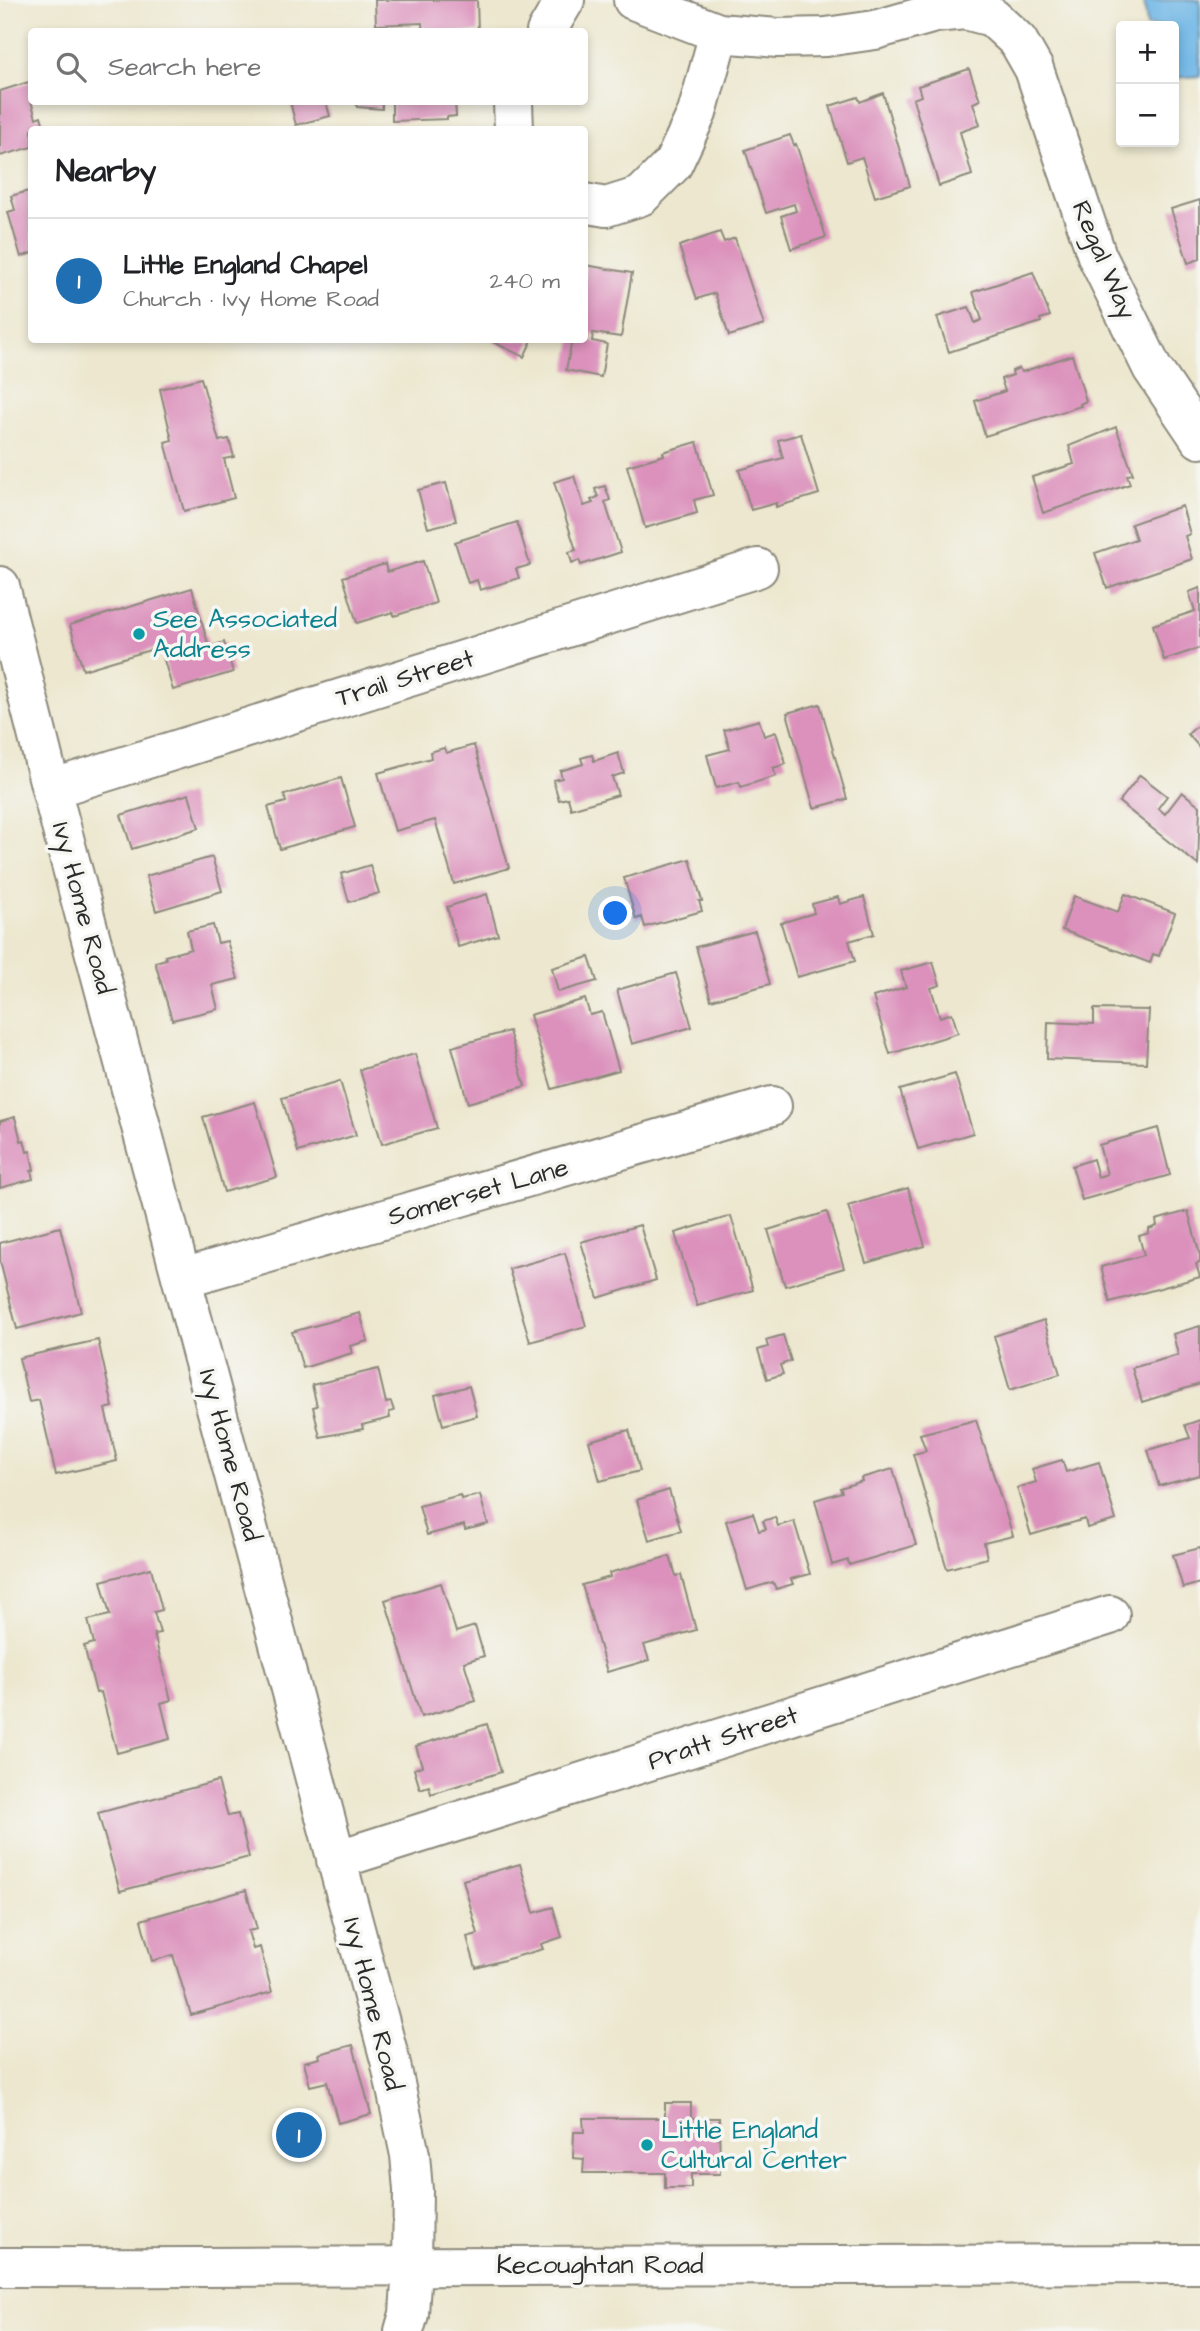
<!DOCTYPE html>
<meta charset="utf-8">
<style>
body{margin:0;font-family:"Architects Daughter",sans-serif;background:#f2f2f2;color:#202124}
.controls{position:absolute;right:21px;top:21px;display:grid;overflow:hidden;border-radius:7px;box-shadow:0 4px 10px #0003}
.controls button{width:63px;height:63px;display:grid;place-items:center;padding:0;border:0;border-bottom:2px solid #e0e0e0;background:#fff;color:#202124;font:35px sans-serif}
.you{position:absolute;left:616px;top:914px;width:24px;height:24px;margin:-18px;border:5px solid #fff;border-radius:50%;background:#1a73e8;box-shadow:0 0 0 10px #1a73e833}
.badge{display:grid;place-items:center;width:46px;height:46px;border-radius:50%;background:#1f6fb2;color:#fff;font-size:23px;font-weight:700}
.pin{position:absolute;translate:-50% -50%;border:4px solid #fff;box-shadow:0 2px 7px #0006}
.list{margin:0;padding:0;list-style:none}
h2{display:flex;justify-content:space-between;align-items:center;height:91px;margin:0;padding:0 28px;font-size:30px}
h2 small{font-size:23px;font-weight:400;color:#757577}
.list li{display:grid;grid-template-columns:46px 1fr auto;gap:21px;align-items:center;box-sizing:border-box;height:126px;padding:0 28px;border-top:2px solid #e0e0e0}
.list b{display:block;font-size:26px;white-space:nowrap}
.list p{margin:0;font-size:23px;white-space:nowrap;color:#757577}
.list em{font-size:23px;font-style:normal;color:#757577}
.icon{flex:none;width:38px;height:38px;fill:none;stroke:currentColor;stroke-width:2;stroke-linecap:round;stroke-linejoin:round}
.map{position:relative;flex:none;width:1200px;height:2331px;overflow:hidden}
.search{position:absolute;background:#fff;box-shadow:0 4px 10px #0003;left:28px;top:28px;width:560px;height:77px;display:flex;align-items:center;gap:18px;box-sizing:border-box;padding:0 24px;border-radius:7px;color:#757577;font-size:26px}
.panel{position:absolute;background:#fff;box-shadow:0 4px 10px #0003;left:28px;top:126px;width:560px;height:217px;border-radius:7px}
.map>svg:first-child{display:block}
</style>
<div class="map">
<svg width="1200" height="2331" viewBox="0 0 1200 2331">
<rect width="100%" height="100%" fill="#f6f6f2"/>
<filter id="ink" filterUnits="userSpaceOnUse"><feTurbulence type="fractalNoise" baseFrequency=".0143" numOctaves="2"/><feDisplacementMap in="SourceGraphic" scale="14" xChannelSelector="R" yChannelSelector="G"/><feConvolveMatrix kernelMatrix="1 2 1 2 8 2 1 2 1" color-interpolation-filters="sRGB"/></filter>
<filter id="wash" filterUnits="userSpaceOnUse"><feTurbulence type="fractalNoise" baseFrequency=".00686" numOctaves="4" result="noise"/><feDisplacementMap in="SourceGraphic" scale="28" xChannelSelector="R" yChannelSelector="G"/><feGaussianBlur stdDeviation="1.57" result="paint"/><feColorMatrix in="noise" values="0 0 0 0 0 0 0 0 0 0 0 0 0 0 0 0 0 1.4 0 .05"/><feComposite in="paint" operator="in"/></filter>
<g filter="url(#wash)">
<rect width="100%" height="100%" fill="#ece7ce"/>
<path fill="#6db5e5" stroke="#4c7088" stroke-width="2" d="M 1144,0 L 1200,0 L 1200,76 L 1174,78 L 1174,26 L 1147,26 Z"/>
<g id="blocks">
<path fill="#db91bc" d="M 375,0 L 477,0 L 478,32 L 423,32 L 422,23 L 376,25 Z
M 969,69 L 980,100 L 973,103 L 980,125 L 960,132 L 972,175 L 939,186 L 913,99 L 921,96 L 918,86 Z
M 32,81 L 31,101 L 36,118 L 41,116 L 45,130 L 32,130 L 32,147 L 0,156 L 0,91 Z
M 883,93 L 910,186 L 875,197 L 862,157 L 847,162 L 830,106 L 858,97 L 860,102 Z
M 290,102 L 326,102 L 330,116 L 296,125 Z
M 356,102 L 382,102 L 382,109 L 357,107 Z
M 392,102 L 455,102 L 456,116 L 447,117 L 447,119 L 392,121 Z
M 790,135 L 794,145 L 796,144 L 826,237 L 791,249 L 781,216 L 796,211 L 794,204 L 766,213 L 745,150 Z
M 32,190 L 32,253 L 21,257 L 8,212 L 15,210 L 11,196 Z
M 1200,200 L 1200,259 L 1188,263 L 1171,209 Z
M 720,232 L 724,242 L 735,238 L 764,325 L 729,336 L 715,293 L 697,299 L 679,246 Z
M 585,265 L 632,273 L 621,337 L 593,333 L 592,341 L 607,344 L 601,377 L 566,370 L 572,340 L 584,340 Z
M 1033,272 L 1050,316 L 1040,319 L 1041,322 L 949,352 L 937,317 L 969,307 L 975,323 L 982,320 L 973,292 Z
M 492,340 L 532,340 L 524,357 L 491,341 Z
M 1072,355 L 1086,401 L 1080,404 L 1081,406 L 985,436 L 975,401 L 1005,391 L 1001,379 L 1013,375 L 1012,371 L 1019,368 L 1022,372 Z
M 201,378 L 219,441 L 229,439 L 234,457 L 224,459 L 234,498 L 184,511 L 165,442 L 172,440 L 160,389 Z
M 1116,427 L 1133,474 L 1127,475 L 1130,484 L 1043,513 L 1032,477 L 1074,464 L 1069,446 Z
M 801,434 L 819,494 L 776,507 L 776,503 L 751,510 L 739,470 L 783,458 L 778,440 Z
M 697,442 L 713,495 L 694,500 L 697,513 L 645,528 L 627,466 L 664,455 L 663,452 Z
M 574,476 L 584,506 L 593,503 L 591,500 L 598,497 L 595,489 L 605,486 L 610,500 L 605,502 L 621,552 L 581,565 L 579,560 L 572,563 L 569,552 L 576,550 L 554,482 Z
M 446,483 L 456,521 L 428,528 L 418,490 Z
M 1182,506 L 1190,534 L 1185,536 L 1192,559 L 1107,588 L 1095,553 L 1136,539 L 1131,524 Z
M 517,522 L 530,565 L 516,569 L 519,578 L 480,590 L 477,580 L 468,583 L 455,542 Z
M 423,561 L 436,603 L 394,616 L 393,612 L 357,623 L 343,577 L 385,564 L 387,572 Z
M 192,588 L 209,647 L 224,642 L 233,672 L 173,690 L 160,647 L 83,670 L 70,625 Z
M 1200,588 L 1200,648 L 1164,660 L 1153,625 L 1195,611 L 1189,592 Z
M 820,704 L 847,799 L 814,808 L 787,713 Z
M 759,720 L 764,736 L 776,732 L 786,764 L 773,768 L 776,776 L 741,787 L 739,782 L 716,788 L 707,755 L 730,749 L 724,730 Z
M 1200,723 L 1200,748 L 1188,734 Z
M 474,745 L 509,868 L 454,884 L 435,820 L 395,831 L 378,773 L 431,758 L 430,752 L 444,748 L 446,753 Z
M 618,753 L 624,773 L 612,777 L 618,795 L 571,809 L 568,798 L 559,800 L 553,780 L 562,778 L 560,771 L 583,764 L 581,758 L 592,755 L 594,761 Z
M 1140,775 L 1167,796 L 1158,808 L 1165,814 L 1182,792 L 1200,806 L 1198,865 L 1119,802 Z
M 341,778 L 355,827 L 280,849 L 268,807 L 286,802 L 284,795 Z
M 189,794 L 199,828 L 132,849 L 121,815 Z
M 212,857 L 222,891 L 156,911 L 146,876 Z
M 690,859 L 702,901 L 699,901 L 702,911 L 645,927 L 642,917 L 636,919 L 624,878 Z
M 370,865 L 379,893 L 349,902 L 341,874 Z
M 487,894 L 498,935 L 458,947 L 447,907 Z
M 1125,894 L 1175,913 L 1159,956 L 1153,954 L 1150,963 L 1062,930 L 1074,896 L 1118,912 Z
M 838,897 L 840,904 L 864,897 L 874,934 L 849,941 L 855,961 L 797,977 L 781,923 L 814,913 L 812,904 Z
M 213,925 L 218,943 L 227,941 L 238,979 L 212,985 L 218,1009 L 172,1020 L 155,962 L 166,959 L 165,956 L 191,949 L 187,931 Z
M 755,931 L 770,984 L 711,1000 L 696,947 Z
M 589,957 L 597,981 L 558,992 L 552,968 Z
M 933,962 L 940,985 L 931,988 L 940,1017 L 952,1013 L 958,1033 L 890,1054 L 873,997 L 906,987 L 901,971 Z
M 676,973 L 692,1027 L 632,1044 L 617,990 Z
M 585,999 L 590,1015 L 602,1012 L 619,1070 L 552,1089 L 530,1015 Z
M 1094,1009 L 1149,1010 L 1146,1063 L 1047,1059 L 1048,1022 L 1094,1024 Z
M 509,1031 L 525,1086 L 468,1103 L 452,1047 Z
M 415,1054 L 437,1128 L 382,1144 L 360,1070 Z
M 955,1074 L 973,1133 L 918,1149 L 900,1090 Z
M 340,1081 L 356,1135 L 298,1152 L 282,1098 Z
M 255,1102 L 277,1177 L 224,1192 L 203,1117 Z
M 15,1117 L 21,1141 L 24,1140 L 27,1152 L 30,1151 L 34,1170 L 31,1171 L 33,1179 L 0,1188 L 0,1121 Z
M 1158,1128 L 1170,1175 L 1082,1200 L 1072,1166 L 1093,1159 L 1098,1177 L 1107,1174 L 1099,1145 Z
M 908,1188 L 925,1246 L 866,1263 L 848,1206 Z
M 1188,1211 L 1200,1255 L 1200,1263 L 1196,1264 L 1200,1277 L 1110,1302 L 1101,1267 L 1144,1255 L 1139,1236 L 1149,1233 L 1149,1229 L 1157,1226 L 1156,1220 Z
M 827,1212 L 844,1268 L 785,1286 L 768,1230 Z
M 731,1216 L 753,1290 L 697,1306 L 675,1233 Z
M 640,1225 L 656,1280 L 598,1298 L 581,1242 Z
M 60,1227 L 81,1312 L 17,1329 L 0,1261 L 0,1243 Z
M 565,1253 L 586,1326 L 530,1342 L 509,1269 Z
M 360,1313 L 368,1341 L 350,1346 L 352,1353 L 303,1368 L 292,1332 Z
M 1044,1320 L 1060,1374 L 1010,1390 L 994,1336 Z
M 1200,1326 L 1200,1384 L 1142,1402 L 1132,1368 L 1178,1355 L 1173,1334 Z
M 783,1335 L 791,1361 L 780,1365 L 783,1374 L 767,1379 L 758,1350 L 768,1347 L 766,1340 Z
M 98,1340 L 113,1407 L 105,1409 L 117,1461 L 56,1475 L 39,1400 L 29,1402 L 19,1358 Z
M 378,1369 L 386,1403 L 391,1402 L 394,1411 L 389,1412 L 390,1418 L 362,1425 L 363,1429 L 320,1437 L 313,1407 L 317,1406 L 312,1385 Z
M 469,1386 L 477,1416 L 443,1425 L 435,1395 Z
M 976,1420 L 1013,1536 L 984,1543 L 987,1558 L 947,1569 L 913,1454 L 926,1451 L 920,1434 Z
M 1200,1420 L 1200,1475 L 1159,1486 L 1148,1450 L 1190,1438 L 1185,1425 Z
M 629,1430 L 640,1471 L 600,1481 L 589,1441 Z
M 1062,1460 L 1066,1472 L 1099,1462 L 1116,1520 L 1087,1528 L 1085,1519 L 1031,1535 L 1017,1488 L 1036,1482 L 1032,1469 Z
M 893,1469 L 916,1545 L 849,1565 L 848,1560 L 832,1565 L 815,1500 L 842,1492 L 840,1488 L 862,1481 L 861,1478 Z
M 669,1490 L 681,1531 L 649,1540 L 637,1500 Z
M 460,1495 L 461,1499 L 480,1495 L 488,1524 L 465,1530 L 464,1525 L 427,1535 L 419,1506 Z
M 753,1513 L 759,1531 L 766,1529 L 763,1521 L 775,1517 L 778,1526 L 794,1521 L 810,1574 L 791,1579 L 793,1584 L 776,1589 L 773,1582 L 747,1590 L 726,1521 Z
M 1200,1548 L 1200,1583 L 1183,1588 L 1173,1555 Z
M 670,1556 L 676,1576 L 681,1575 L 696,1630 L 644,1645 L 649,1660 L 607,1672 L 582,1585 L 610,1577 L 609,1573 Z
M 151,1568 L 162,1610 L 154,1612 L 160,1633 L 154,1634 L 171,1700 L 161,1703 L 170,1739 L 117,1753 L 101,1692 L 96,1693 L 84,1646 L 94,1643 L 88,1620 L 110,1615 L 101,1581 Z
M 441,1583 L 456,1632 L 475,1626 L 484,1656 L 464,1662 L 476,1701 L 421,1717 L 385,1600 Z
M 487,1724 L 501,1772 L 431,1794 L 429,1786 L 420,1789 L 414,1769 L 422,1766 L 416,1746 Z
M 218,1781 L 228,1816 L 238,1814 L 249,1857 L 120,1891 L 98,1813 Z
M 520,1864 L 534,1913 L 553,1907 L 562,1937 L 541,1944 L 543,1949 L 476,1968 L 467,1937 L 478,1934 L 463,1880 Z
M 246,1890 L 257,1929 L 248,1931 L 253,1949 L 260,1947 L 272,1992 L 191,2015 L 173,1955 L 152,1961 L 141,1920 Z
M 353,2045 L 371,2114 L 338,2123 L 327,2082 L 310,2086 L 304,2062 L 320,2058 L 319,2054 Z
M 665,2103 L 691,2103 L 691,2118 L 719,2118 L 720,2174 L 691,2174 L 691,2188 L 665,2188 L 665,2173 L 583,2173 L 584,2159 L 573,2158 L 574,2132 L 584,2132 L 583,2118 L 665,2118 Z"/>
</g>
</g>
<g filter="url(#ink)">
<use href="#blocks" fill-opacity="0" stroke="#8c897c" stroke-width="2"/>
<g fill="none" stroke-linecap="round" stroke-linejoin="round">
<defs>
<path id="minor" d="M 633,0 L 719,33 L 778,38 L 826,37 L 875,30 L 935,13 L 965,10 L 992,17 L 1018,41 L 1034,69 L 1097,256 L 1152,368 L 1200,439
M 546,32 L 565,0
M 513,102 L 514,130
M 584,203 L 606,207 L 641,196 L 673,164 L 697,113 L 719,33
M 0,586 L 51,789 L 390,2060 L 410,2155 L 413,2190 L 412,2267 L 409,2314 L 404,2331
M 51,789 L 758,568
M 183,1278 L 772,1106
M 336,1860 L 1110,1615"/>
<path id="primary" d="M 0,2267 C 400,2268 800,2264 1200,2264"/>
</defs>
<use href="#minor" stroke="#8c897c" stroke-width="42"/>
<use href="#primary" stroke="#8c897c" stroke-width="42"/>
<use href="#minor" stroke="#fff" stroke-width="38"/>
<use href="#primary" stroke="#fff" stroke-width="38"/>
</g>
</g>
<g fill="#0f9aa8" stroke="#f6f6f2" stroke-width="2.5">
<circle cx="139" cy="634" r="7"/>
<circle cx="647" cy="2145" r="7"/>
</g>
<g text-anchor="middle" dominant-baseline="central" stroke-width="7" stroke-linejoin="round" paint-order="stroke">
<g font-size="26" fill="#2b2b2b" stroke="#f6f6f2">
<text transform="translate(1104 260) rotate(67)">Regal Way</text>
<text transform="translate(405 678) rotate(-17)">Trail Street</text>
<text transform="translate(83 908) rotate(75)">Ivy Home Road</text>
<text transform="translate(478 1192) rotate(-16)">Somerset Lane</text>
<text transform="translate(230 1455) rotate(75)">Ivy Home Road</text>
<text transform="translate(723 1738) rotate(-18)">Pratt Street</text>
<text transform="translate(373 2004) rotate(76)">Ivy Home Road</text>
<text x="600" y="2265">Kecoughtan Road</text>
</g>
<g font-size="26" fill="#0d838f" stroke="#f6f6f2" text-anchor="start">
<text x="153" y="619">See Associated<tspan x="153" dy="30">Address</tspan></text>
<text x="661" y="2130">Little England<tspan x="661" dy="30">Cultural Center</tspan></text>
</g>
</g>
</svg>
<div class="controls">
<button>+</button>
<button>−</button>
</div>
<div class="you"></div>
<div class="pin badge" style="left:299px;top:2135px">1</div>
<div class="search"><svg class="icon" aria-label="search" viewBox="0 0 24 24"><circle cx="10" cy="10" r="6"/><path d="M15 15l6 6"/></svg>Search here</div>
<section class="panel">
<h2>Nearby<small></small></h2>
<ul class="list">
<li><span class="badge">1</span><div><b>Little England Chapel</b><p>Church · Ivy Home Road</p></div><em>240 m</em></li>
</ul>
</section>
</div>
